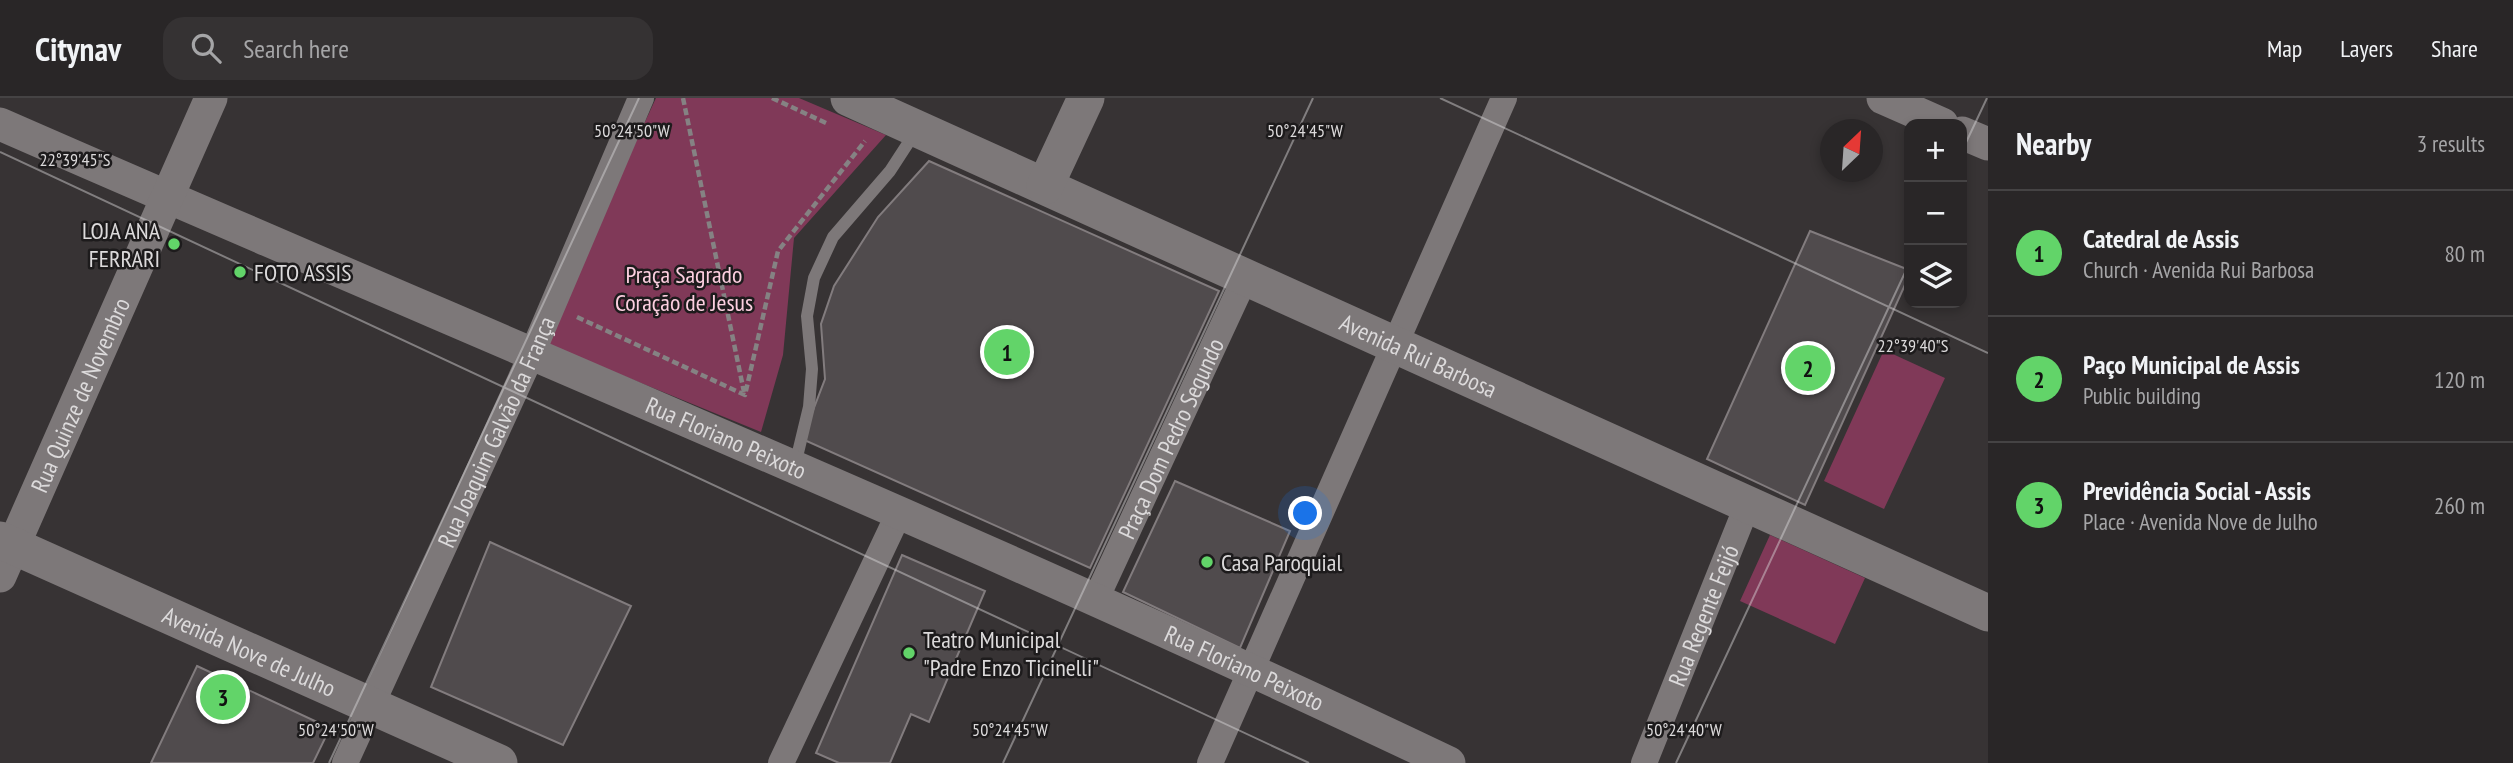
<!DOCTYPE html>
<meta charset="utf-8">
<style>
body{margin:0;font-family:"PT Sans Narrow",sans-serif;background:#353233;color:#f1f3f6}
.controls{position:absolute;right:21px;top:21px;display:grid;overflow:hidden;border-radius:14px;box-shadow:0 4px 10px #0003}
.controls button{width:63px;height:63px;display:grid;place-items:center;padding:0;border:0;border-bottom:2px solid #454344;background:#292627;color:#f1f3f6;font:35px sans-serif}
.compass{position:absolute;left:1820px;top:21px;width:63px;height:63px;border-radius:50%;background:#292627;box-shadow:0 4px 10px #0003;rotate:25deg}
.you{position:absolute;left:1306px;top:416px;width:24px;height:24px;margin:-18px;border:5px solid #fff;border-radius:50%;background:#1a73e8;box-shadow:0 0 0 10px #1a73e833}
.badge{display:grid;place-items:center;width:46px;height:46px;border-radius:50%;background:#62d469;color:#111;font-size:23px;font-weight:700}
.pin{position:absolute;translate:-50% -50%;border:4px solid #fff;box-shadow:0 2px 7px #0006}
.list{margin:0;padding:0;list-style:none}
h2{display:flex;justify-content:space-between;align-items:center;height:91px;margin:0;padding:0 28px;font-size:30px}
h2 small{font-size:23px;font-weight:400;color:#a5a5a7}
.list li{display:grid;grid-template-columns:46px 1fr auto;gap:21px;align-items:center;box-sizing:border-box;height:126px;padding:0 28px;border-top:2px solid #454344}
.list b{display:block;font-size:26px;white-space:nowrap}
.list p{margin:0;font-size:23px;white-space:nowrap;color:#a5a5a7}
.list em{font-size:23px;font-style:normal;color:#a5a5a7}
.icon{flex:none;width:38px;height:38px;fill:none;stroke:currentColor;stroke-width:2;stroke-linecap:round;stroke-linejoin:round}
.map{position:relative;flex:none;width:1988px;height:665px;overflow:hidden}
header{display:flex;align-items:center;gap:42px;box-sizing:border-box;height:98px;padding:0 35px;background:#292627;border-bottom:2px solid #454344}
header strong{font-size:33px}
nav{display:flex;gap:38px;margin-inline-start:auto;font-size:24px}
.search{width:490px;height:63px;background:#353233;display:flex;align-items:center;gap:18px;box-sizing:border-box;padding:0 24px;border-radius:21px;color:#a5a5a7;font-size:26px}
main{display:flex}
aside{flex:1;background:#292627}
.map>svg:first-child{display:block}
</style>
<header>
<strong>Citynav</strong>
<div class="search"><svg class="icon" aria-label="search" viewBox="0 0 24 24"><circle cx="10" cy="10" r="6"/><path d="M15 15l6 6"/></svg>Search here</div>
<nav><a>Map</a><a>Layers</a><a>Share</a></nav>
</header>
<main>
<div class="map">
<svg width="1988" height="665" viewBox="0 0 1988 665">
<rect width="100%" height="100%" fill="#373334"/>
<path fill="#803958" d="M 656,0 L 799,0 L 886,37 L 794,140 L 783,257 L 761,334 L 543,245 Z
M 1884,252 L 1945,280 L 1884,411 L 1824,383 Z
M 1770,437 L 1865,480 L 1835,546 L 1740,503 Z"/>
<path fill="#504b4d" stroke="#827c7e" stroke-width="2" d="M 929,63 L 1219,193 L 1090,470 L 802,341 L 825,281 L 821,226 L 834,188 L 878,119 Z
M 1810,133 L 1909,172 L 1909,178 L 1805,407 L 1707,361 Z
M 1175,383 L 1290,433 L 1240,550 L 1123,494 Z
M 490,444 L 631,508 L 563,647 L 431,589 Z
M 902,457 L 985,493 L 929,624 L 911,616 L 890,665 L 839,665 L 816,655 Z
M 197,568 L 330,630 L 313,665 L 151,665 Z"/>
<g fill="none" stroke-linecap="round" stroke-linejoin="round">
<path stroke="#858283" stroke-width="4.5" stroke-dasharray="7 3.5" stroke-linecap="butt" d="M 683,0 L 744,294
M 772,0 L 826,25
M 577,219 L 745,297 L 778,153 L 865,43"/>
<path stroke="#7d7879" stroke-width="12" d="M 795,367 L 809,309 L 812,271 L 807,218 L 814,180 L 833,139 L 890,73 L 916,33"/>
<g stroke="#7d7879" stroke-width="26">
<path id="s1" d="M 1096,501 L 1245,180"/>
<path id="s2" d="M 345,665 L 531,258 L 641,0"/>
<path d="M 781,665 L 899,415"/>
<path d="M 1210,665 L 1504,0"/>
<path id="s3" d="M 1644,665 L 1747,408"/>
</g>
<g stroke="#7d7879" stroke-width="33">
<path d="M 1883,0 L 1942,26"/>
<path id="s4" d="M 0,26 C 484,238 972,438 1449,665"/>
<path d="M 1962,35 L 1988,46"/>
<path id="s5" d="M 0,478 L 211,0"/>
</g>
<g stroke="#7d7879" stroke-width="37">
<path id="s6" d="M 849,0 L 1988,515"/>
<path d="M 1045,88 L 1086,0"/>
<path id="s7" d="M 0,442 L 499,665"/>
</g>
</g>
<path fill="none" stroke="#dcdadb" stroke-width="2" stroke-opacity="0.45" d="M 1440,0 L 1988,255M 1962,53 L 1987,0M 0,54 L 1309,665M 329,665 L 639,0M 1003,665 L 1313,0M 1676,665 L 1909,166"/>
<g fill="#62d469" stroke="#1d1b1c" stroke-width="2.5">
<circle cx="174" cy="146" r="7"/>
<circle cx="240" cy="174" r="7"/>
<circle cx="1207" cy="464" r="7"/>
<circle cx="909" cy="555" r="7"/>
</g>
<g text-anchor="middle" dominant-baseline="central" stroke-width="5" stroke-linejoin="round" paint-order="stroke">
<g font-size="24" fill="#dcdadb" stroke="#1d1b1c" text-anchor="start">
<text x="160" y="132" text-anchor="end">LOJA ANA<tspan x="160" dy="28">FERRARI</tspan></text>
<text x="254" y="174">FOTO ASSIS</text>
<text x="1221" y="464">Casa Paroquial</text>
<text x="923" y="541">Teatro Municipal<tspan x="923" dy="28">"Padre Enzo Ticinelli"</tspan></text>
</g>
<g font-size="24" fill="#fdcfe0" stroke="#1d1b1c">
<text x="684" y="176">Praça Sagrado<tspan x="684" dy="28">Coração de Jesus</tspan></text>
</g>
<g font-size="24" fill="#dcdadb" stroke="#1d1b1c">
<text stroke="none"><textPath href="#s6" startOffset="625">Avenida Rui Barbosa</textPath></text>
<text stroke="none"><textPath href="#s5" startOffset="198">Rua Quinze de Novembro</textPath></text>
<text stroke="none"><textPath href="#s2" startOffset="364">Rua Joaquim Galvão da França</textPath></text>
<text stroke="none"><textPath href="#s4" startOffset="791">Rua Floriano Peixoto</textPath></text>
<text stroke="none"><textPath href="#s1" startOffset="177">Praça Dom Pedro Segundo</textPath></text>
<text stroke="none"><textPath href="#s3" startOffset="159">Rua Regente Feijó</textPath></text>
<text stroke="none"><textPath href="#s7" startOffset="273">Avenida Nove de Julho</textPath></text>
<text stroke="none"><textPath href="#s4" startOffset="1358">Rua Floriano Peixoto</textPath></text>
</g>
</g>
<g font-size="18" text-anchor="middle" fill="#dcdadb" stroke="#1d1b1c" stroke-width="5" stroke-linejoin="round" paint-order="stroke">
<text x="632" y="39">50°24'50"W</text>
<text x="1305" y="39">50°24'45"W</text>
<text x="75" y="68">22°39'45"S</text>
<text x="1913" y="254">22°39'40"S</text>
<text x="336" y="638">50°24'50"W</text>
<text x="1010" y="638">50°24'45"W</text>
<text x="1684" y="638">50°24'40"W</text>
</g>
</svg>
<div class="controls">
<button>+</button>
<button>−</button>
<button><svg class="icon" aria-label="layers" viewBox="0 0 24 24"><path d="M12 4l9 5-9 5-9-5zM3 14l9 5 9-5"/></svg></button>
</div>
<svg class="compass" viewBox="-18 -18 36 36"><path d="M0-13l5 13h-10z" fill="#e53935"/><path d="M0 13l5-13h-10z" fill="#a5a5a7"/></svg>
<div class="you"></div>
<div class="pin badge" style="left:1007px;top:254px">1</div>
<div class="pin badge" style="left:1808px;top:270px">2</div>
<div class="pin badge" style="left:223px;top:599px">3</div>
</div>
<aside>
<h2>Nearby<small>3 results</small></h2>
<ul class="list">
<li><span class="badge">1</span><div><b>Catedral de Assis</b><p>Church · Avenida Rui Barbosa</p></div><em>80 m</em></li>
<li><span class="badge">2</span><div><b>Paço Municipal de Assis</b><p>Public building</p></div><em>120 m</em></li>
<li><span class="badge">3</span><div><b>Previdência Social - Assis</b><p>Place · Avenida Nove de Julho</p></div><em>260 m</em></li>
</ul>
</aside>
</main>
